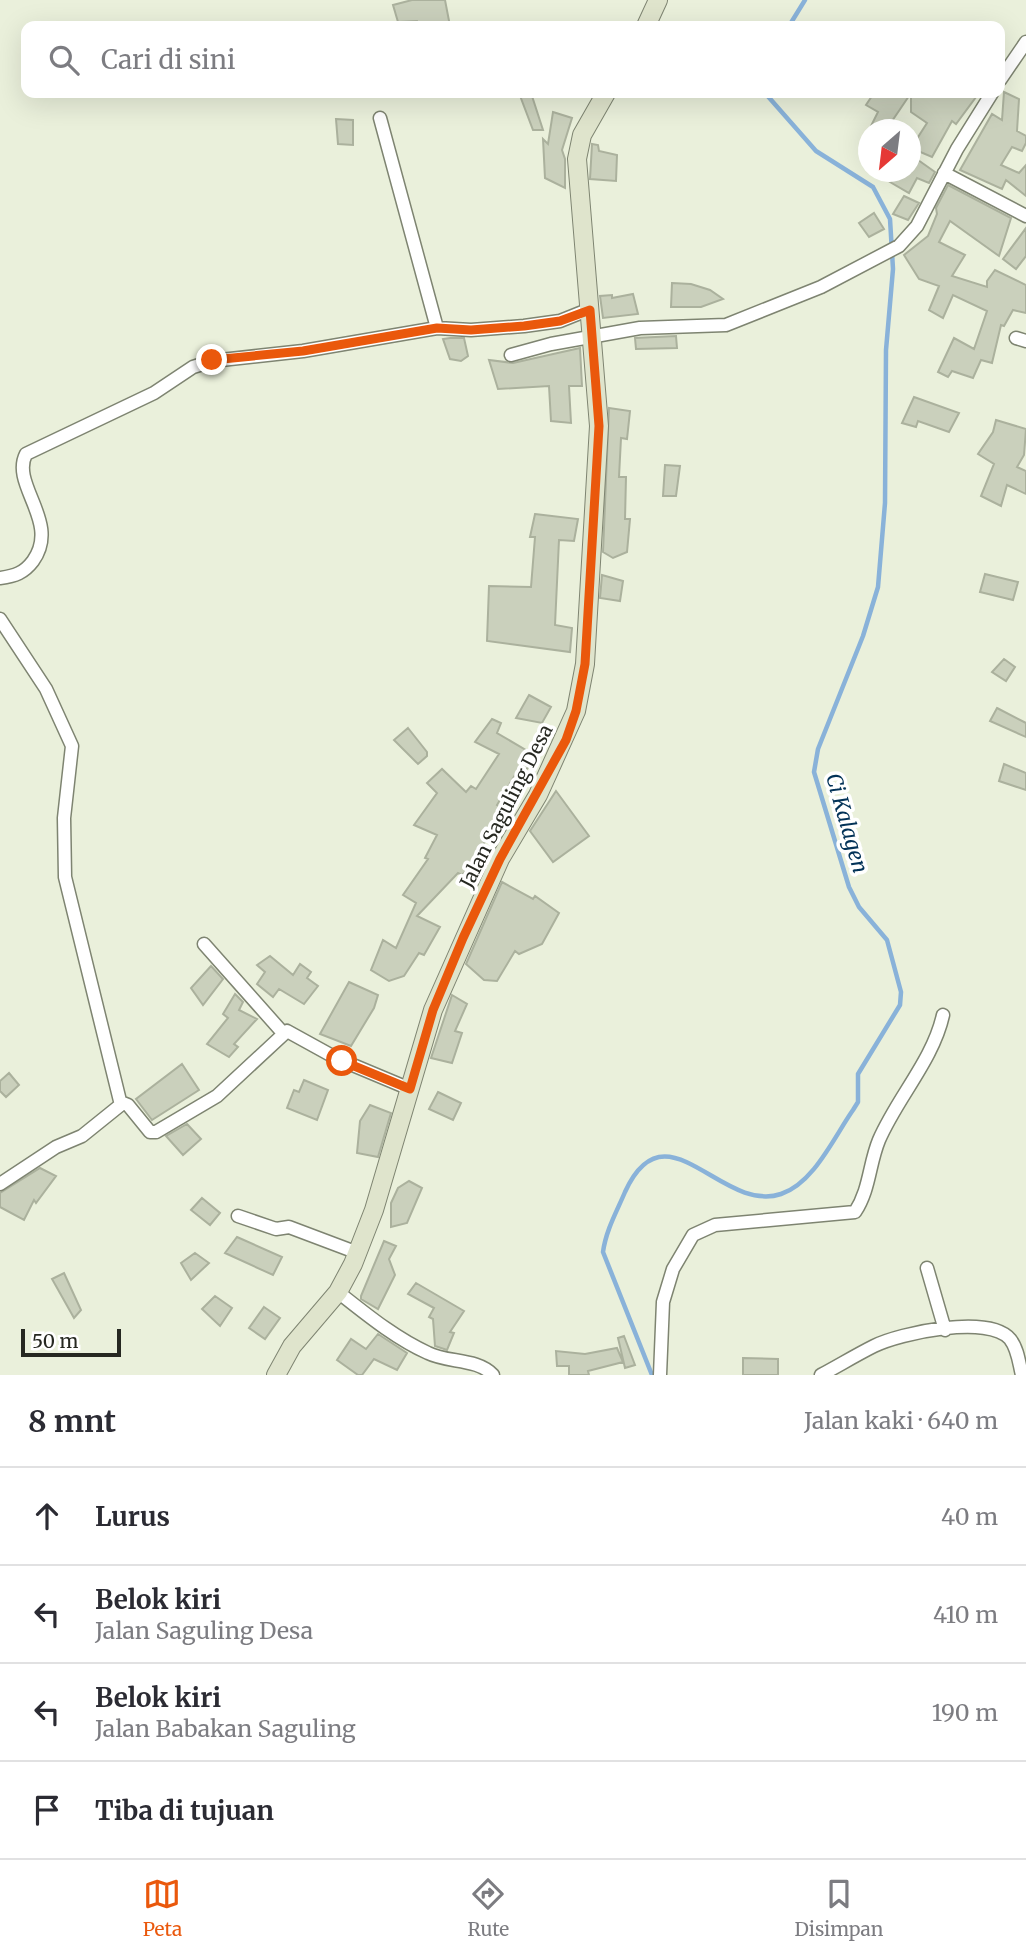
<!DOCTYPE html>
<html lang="id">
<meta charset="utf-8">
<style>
body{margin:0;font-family:Merriweather,serif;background:#f7f7f7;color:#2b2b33}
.compass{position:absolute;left:858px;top:119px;width:63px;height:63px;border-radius:50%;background:#fff;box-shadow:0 7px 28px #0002;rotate:208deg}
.scale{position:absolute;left:21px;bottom:18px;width:100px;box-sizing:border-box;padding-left:7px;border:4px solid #262821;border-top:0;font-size:19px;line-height:24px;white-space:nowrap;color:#262821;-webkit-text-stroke:5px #fff;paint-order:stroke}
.stop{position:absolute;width:21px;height:21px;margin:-16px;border:5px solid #ea580c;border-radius:50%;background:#fff}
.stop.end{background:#ea580c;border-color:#fff;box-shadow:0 2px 7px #0008}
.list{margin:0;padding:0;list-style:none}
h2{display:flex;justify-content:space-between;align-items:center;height:91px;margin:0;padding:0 28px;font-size:30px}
h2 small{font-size:23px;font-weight:400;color:#7c7c81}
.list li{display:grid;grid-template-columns:46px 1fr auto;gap:21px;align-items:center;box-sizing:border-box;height:98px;padding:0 28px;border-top:2px solid #e1e1e2}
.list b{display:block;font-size:26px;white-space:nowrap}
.list p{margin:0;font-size:23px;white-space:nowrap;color:#7c7c81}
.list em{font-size:23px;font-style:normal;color:#7c7c81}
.icon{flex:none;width:38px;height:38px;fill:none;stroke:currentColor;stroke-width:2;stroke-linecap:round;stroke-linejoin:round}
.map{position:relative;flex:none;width:1026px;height:1375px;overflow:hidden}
.search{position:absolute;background:#fff;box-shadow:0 7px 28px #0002;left:21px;right:21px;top:21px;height:77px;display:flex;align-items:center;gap:18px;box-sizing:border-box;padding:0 24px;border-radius:14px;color:#7c7c81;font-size:26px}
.sheet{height:483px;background:#fff}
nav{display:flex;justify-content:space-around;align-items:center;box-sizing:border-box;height:98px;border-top:2px solid #e1e1e2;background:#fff;font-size:19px;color:#7c7c81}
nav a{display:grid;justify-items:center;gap:4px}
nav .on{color:#ea580c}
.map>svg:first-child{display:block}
</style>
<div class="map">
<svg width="1026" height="1375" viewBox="0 0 1026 1375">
<rect width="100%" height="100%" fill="#eaf0db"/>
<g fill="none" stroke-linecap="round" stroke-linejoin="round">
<path stroke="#89b2d9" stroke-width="4.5" d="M 789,26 L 805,0
M 652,1375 L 603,1252 C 606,1230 617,1211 625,1192 C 666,1102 721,1214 781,1194 C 814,1183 834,1137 853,1110 L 858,1102 L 858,1074 L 900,1005 L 901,992 L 887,940 L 859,907 L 849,887 L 814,772 L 818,749 L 863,636 L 878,587 L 885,503 L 886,350 L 893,269 L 890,219 L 873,187 L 816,151 L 765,93"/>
</g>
<path fill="#cad0bc" stroke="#abb19d" stroke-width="2" d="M 412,0 L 445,0 L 450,26 L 419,26 L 417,21 L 398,22 L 393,5 Z
M 1004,92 L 1019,99 L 1017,131 L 1026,136 L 1026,143 L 1022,151 L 1012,147 L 1001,165 L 1019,173 L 1026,165 L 1026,196 L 1006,180 L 1002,189 L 960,170 L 992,114 L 1002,120 Z
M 519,93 L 531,93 L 543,130 L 533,130 Z
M 874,93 L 979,93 L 956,124 L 952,121 L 932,157 L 911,148 L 927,123 L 911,112 L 911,93 L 886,130 L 869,130 L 878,112 L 866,105 Z
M 553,112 L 572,118 L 562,150 L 565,159 L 565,188 L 545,178 L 543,139 L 548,144 Z
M 336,119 L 353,120 L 353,145 L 338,144 Z
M 592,144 L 598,145 L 599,151 L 617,155 L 616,181 L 590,179 Z
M 911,155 L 935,172 L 929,183 L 917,178 L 909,193 L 890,182 L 898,172 L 911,172 Z
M 948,185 L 1011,218 L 999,256 L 950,221 L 939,242 L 965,255 L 952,276 L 987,287 L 987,281 L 995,270 L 1026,285 L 1026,313 L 1013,310 L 1004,326 L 1001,325 L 992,363 L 981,360 L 973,378 L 952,371 L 948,377 L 938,372 L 954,338 L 974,349 L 987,311 L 953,295 L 943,318 L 929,310 L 939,286 L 919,279 L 904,255 L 928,236 L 937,214 L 936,208 Z
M 904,196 L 919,203 L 908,220 L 893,214 Z
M 874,213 L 884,229 L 869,237 L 859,223 Z
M 1026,228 L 1026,256 L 1016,269 L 1003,259 Z
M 672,283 L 691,284 L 710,290 L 723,299 L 701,307 L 671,307 Z
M 633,294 L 638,314 L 603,318 L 600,296 L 612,295 L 612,298 Z
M 676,336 L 677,348 L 636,349 L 635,338 Z
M 450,338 L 464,338 L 468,356 L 461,361 L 450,359 L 443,339 Z
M 580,348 L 582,386 L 569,386 L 571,423 L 551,421 L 549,386 L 498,389 L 489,360 L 513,363 Z
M 914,397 L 959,413 L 949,432 L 918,421 L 916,427 L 902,423 Z
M 609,408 L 630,411 L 627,439 L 621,438 L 619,477 L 626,477 L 625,519 L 630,519 L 627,552 L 613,558 L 603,552 Z
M 996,420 L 1026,429 L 1024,455 L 1017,467 L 1026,471 L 1026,494 L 1007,485 L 1001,506 L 981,496 L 994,464 L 978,454 L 993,432 Z
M 665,465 L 680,466 L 676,496 L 663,496 Z
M 535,514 L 578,519 L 574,541 L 559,540 L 555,625 L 572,628 L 570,652 L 487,641 L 489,586 L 531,587 L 535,537 L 530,537 Z
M 985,574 L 1018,582 L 1013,600 L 980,592 Z
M 602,575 L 623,581 L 620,601 L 600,598 Z
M 1004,659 L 1015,667 L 1006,681 L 992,672 Z
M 529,695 L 551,707 L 542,723 L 516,718 Z
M 997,708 L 1026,723 L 1026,737 L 990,721 Z
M 492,719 L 501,723 L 497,733 L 536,756 L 524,773 L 518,770 L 497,805 L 508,813 L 477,852 L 481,854 L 476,861 L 462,875 L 458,873 L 417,916 L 440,927 L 424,955 L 419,953 L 404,976 L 389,981 L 371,970 L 383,940 L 396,948 L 416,903 L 403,895 L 428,859 L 425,858 L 437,835 L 414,825 L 437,793 L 427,783 L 442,769 L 466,792 L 471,786 L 476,789 L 499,754 L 475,742 Z
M 408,728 L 427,752 L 427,756 L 418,764 L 394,740 Z
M 1004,764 L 1026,773 L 1026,790 L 999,781 Z
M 556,791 L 589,836 L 553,862 L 530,831 Z
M 502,882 L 533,899 L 535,896 L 559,913 L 542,944 L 519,954 L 515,951 L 497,981 L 484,980 L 466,964 Z
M 270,956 L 293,975 L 300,964 L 311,972 L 307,978 L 318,986 L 304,1004 L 279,989 L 273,997 L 257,984 L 265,972 L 257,965 Z
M 211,966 L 223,979 L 203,1005 L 191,988 Z
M 349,982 L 378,995 L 374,1008 L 351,1046 L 320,1034 Z
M 235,994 L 243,1002 L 239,1010 L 257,1019 L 234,1044 L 238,1047 L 229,1057 L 207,1044 L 228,1018 L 223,1014 Z
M 452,995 L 467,1004 L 455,1031 L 462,1033 L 452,1063 L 431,1058 Z
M 182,1064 L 199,1090 L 152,1120 L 136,1099 Z
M 9,1073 L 19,1085 L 6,1097 L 0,1091 L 0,1081 Z
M 304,1080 L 328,1090 L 317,1120 L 287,1108 L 294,1090 L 299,1092 Z
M 438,1092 L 461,1103 L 453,1120 L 429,1109 Z
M 370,1105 L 391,1113 L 378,1157 L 357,1153 L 360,1121 Z
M 187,1124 L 201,1139 L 183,1155 L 166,1136 Z
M 40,1168 L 56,1176 L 36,1203 L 34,1200 L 24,1220 L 0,1207 L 0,1193 Z
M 409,1181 L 422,1188 L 407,1223 L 391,1227 L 391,1203 L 398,1188 Z
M 202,1198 L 220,1213 L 210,1225 L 191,1210 Z
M 237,1237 L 282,1257 L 273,1275 L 225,1253 Z
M 384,1241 L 396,1246 L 389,1259 L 395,1275 L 378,1309 L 361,1299 L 361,1296 Z
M 195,1253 L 209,1263 L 191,1280 L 181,1263 Z
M 64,1273 L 81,1310 L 74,1318 L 52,1279 Z
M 416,1283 L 464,1311 L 450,1332 L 454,1333 L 447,1350 L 435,1346 L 433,1319 L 429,1317 L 434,1308 L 408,1294 Z
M 215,1296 L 232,1308 L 220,1326 L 202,1309 Z
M 264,1307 L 280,1318 L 265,1339 L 249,1328 Z
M 378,1334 L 407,1353 L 397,1370 L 374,1359 L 362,1375 L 358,1375 L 337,1360 L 351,1339 L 366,1349 Z
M 624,1336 L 635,1365 L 625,1368 L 618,1338 Z
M 617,1348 L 623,1362 L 588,1371 L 589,1375 L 569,1375 L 569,1366 L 557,1366 L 556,1351 L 585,1354 Z
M 743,1358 L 778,1359 L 778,1375 L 743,1375 Z"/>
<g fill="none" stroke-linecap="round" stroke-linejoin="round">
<defs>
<path id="street" d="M 1000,80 L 1026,42
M 380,118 L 437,328
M 944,173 L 1026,216
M 1016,338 L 1026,341
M 511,355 L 551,344 L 640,328 L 726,325 L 821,287 L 899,246 L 917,226 L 957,149 L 992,93
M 0,578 C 15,576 24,573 33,561 C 61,522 10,485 26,454 L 154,393 L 193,367 L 212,361 L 303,351 L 437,328 L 471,330 L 524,326 L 560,321 L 590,309
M 0,619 L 46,689 L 72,746 L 64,818 L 65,877 L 121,1105
M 204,944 L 283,1033
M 0,1184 L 56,1147 L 82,1136 L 123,1103 L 128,1105 L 150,1132 L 156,1132 L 217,1096 L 287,1031 L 336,1058 L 410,1089
M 238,1216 L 276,1229 L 289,1227 L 358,1253
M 927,1268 L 945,1330
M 338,1292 C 366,1314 395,1338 428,1353 C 448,1363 477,1358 493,1375
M 660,1375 L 663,1302 L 673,1269 L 693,1235 L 715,1225 L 855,1212 C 870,1189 869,1164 879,1140 C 897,1098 933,1060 943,1015
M 821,1375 C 838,1366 856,1355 874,1346 C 900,1333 989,1314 1010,1339 C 1018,1349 1019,1363 1022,1375"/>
<path id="secondary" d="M 646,26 L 658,0
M 276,1375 L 292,1346 L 338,1292 L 353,1264 L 374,1210 L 433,1010 L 500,859 L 538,795 L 576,711 L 585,664 L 599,426 L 577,159 L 582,135 L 606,93"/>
</defs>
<use href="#street" stroke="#7e8471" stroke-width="15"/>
<use href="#secondary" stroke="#7e8471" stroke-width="20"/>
<use href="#street" stroke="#fff" stroke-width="12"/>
<use href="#secondary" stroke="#dfe4cc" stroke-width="18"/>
</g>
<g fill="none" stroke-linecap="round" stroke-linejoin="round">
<path stroke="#ea580c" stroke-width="9" d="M 212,360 L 303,351 L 437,328 L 471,330 L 524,326 L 560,321 L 590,310 L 599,426 L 585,664 L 576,711 L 566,740 L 500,859 L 463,938 L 433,1010 L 410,1089 L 342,1061"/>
</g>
<g text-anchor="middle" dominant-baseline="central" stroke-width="7" stroke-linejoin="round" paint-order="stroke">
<g font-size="19" fill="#262821" stroke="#fff">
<text transform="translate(506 806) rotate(-63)">Jalan Saguling Desa</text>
</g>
<g font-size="21" font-style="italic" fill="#023257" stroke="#fff">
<text transform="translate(847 823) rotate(74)">Ci Kalagen</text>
</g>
</g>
</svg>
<svg class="compass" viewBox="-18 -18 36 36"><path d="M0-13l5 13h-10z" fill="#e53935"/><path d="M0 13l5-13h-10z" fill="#7c7c81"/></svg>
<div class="scale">50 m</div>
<div class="stop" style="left:342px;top:1061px"></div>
<div class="stop end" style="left:212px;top:360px"></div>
<div class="search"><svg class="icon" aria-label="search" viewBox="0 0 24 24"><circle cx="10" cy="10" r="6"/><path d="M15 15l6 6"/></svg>Cari di sini</div>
</div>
<section class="sheet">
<h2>8 mnt<small>Jalan kaki · 640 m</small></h2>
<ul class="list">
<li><svg class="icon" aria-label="ahead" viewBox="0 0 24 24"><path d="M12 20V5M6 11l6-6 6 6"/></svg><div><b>Lurus</b></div><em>40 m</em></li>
<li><svg class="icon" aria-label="left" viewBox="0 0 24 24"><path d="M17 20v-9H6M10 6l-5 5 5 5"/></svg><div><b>Belok kiri</b><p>Jalan Saguling Desa</p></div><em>410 m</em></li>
<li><svg class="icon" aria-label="left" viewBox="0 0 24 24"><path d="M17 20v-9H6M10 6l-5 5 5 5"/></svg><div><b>Belok kiri</b><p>Jalan Babakan Saguling</p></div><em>190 m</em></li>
<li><svg class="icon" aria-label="arrive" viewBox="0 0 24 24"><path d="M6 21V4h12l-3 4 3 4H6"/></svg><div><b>Tiba di tujuan</b></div></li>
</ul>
</section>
<nav>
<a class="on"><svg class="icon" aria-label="map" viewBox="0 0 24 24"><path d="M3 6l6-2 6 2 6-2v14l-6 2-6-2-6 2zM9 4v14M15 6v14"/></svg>Peta</a>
<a><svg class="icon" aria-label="directions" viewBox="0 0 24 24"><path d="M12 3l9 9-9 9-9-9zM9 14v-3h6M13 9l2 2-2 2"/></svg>Rute</a>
<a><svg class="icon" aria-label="saved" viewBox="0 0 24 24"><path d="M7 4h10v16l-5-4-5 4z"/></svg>Disimpan</a>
</nav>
